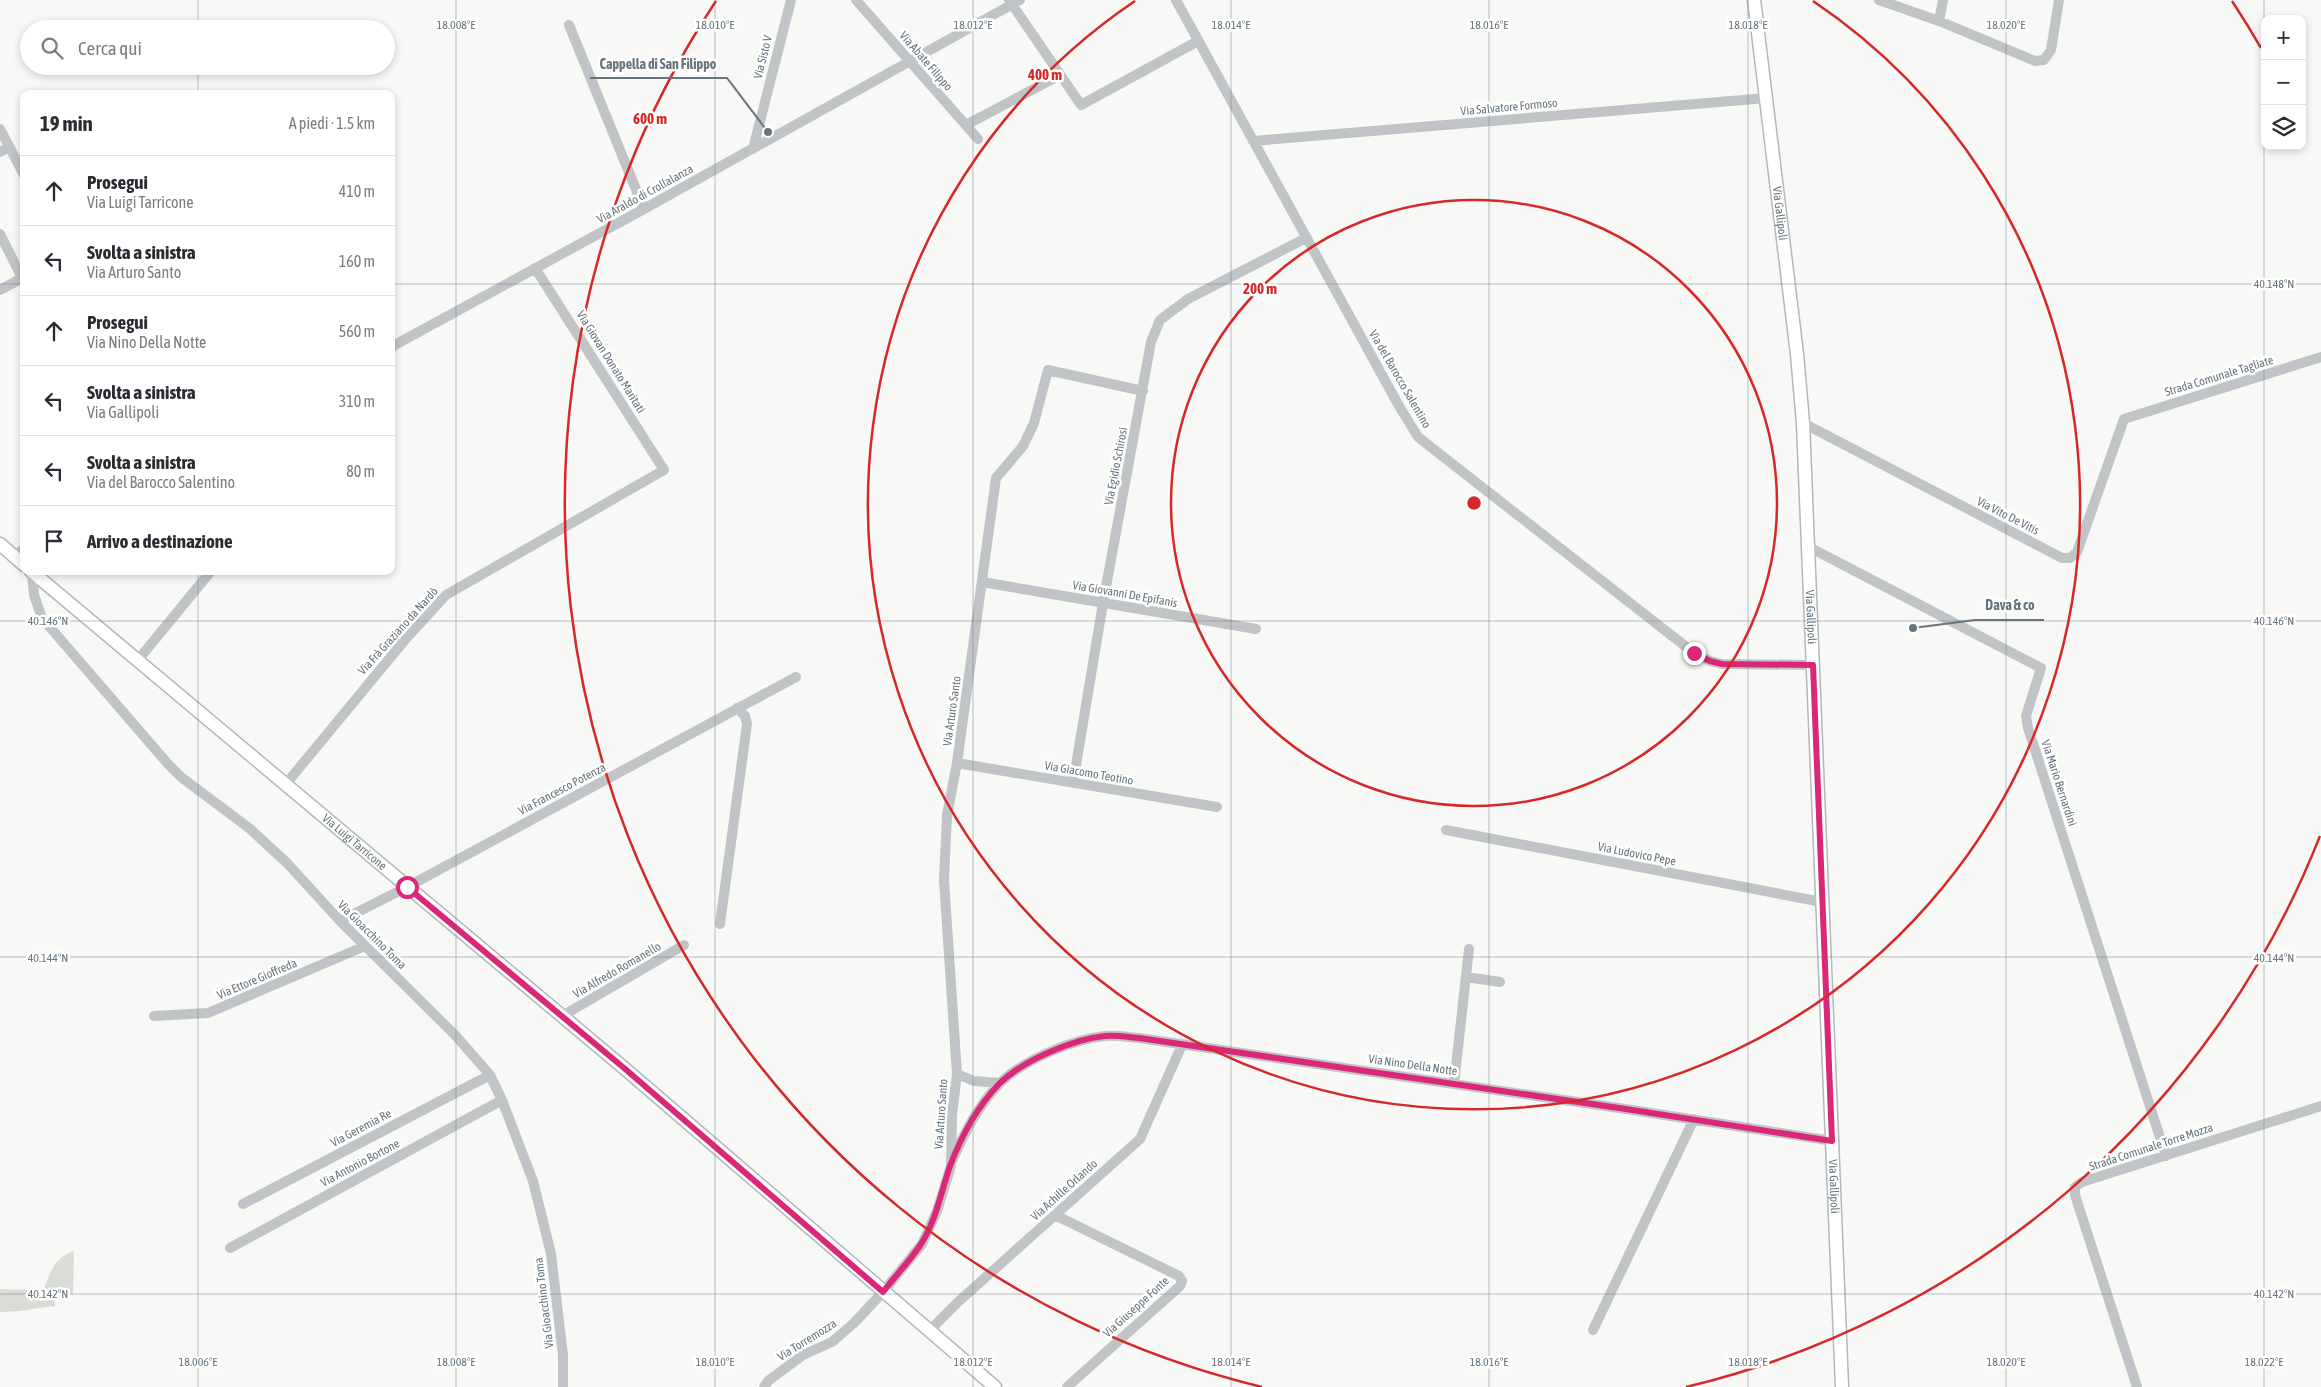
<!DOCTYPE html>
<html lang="it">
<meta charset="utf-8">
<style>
body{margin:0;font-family:"Asap Condensed",sans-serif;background:#f2f2f3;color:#2b2b33}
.controls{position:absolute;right:15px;top:15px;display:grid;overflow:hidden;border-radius:10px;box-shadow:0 2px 8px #0003}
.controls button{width:45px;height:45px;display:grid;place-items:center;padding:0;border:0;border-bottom:1px solid #e1e1e2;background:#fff;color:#2b2b33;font:25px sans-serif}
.stop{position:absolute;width:15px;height:15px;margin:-11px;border:4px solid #db2777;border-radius:50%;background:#fff}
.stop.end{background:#db2777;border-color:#fff;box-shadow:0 1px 5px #0008}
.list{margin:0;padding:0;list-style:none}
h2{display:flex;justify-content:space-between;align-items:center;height:65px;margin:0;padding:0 20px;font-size:21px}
h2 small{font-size:16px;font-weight:400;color:#7c7c81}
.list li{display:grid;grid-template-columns:32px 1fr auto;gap:15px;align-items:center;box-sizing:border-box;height:70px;padding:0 20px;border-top:1px solid #e1e1e2}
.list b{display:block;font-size:19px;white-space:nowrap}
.list p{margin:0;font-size:16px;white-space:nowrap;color:#7c7c81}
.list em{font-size:16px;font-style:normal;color:#7c7c81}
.icon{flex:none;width:28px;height:28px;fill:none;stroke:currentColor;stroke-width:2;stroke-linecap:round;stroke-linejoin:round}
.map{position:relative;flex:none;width:2321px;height:1387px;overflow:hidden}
.search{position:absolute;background:#fff;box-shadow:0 2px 8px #0003;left:20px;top:20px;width:375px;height:55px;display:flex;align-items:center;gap:12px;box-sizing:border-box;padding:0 18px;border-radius:28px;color:#7c7c81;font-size:19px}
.panel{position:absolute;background:#fff;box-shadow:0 2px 8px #0003;left:20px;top:90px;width:375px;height:485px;border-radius:10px}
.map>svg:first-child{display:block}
</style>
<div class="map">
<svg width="2321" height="1387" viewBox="0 0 2321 1387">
<rect width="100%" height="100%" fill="#f8f8f6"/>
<path fill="#d9ddd6" d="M 74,1251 L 73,1295 L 63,1290 L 54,1295 L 55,1306 C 37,1308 19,1312 0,1312 L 0,1289 L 33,1290 L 38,1296 L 41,1295 C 50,1276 52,1258 74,1251 Z"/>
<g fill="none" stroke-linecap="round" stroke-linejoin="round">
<defs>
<g id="major">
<path id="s1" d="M 1754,0 L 1797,354 L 1803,423 L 1842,1387"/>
<path d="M 0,544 L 24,565"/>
<path id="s2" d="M 31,571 L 624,1068 L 995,1387"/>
</g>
</defs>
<use href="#major" stroke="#b4b8bb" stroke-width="15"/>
<path stroke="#c0c4c7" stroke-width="10" d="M 856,0 L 978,139
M 1009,0 L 1081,105 L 1198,41
M 1176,0 L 1399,406 L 1418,437 L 1694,653 L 1710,661 L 1722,664 L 1813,665
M 1879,0 L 1939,21 L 2035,61 L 2044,60 L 2051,50 L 2059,0
M 1939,21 L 1943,0
M 569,25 L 644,209
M 966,125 L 1060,75
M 0,129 L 24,175
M 1253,141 L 1767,98
M 753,149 L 791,0
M 0,152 L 9,147
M 0,234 L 22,278
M 0,290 L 24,277
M 391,347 L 644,209 L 1020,0
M 1803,423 L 2062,558 L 2070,558 L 2077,552 L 2124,419 L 2321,357
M 1807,546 L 2041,668 L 2026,716 L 2028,728 L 2166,1156
M 14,556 L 24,549
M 32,572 L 34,595 L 42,618 L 168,764 L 181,777 L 249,828 L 287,863 L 340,921 L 456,1036 L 490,1075 L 502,1100 L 533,1181 L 551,1254 L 563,1355 L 563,1387
M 982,582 L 1256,629
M 138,660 L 211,571
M 957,763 L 1217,807
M 1073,783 L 1103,603 L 1151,342 L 1160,320 L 1188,299 L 1306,238
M 285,785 L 404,641 L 446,595 L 664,470 L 535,268
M 1446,830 L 1822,902
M 340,921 L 407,887 L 796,677
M 720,924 L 747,724 L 745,716 L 737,708
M 1466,977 L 1500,982
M 154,1016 L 208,1013 L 365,946
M 562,1016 L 684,945
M 957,1074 L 974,1081 L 1000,1083
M 1454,1084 L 1469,949
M 953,1159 C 965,1132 978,1106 999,1084 C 1022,1061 1072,1039 1105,1036 C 1116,1035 1128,1037 1139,1038 L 1619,1108 L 1833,1141
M 243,1204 L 490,1075
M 1055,1215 L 1179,1276 L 1182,1281 L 1180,1286 L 1067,1387
M 230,1248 L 502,1100
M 1593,1330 L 1694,1119
M 929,1331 L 958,1302 L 1140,1139 L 1182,1045
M 764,1387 L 768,1381 L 803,1355 L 832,1342 L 854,1323 L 883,1292 L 922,1244 L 937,1211 L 951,1166 L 952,1115 L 957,1074 L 944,880 L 947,815 L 957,763 L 996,478 L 1023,446 L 1034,423 L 1048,370 L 1143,391
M 2137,1387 L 2075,1195 L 2075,1187 L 2082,1182 L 2321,1106"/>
<use href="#major" stroke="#fff" stroke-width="12"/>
</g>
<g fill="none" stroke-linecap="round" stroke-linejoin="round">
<path stroke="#db2777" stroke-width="6" d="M 407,887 L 624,1068 L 883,1292 C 895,1276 910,1261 921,1244 C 936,1221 941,1192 950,1166 C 961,1137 977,1107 999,1084 C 1022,1061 1073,1039 1105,1036 C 1116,1035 1128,1037 1139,1038 L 1619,1108 L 1832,1141 L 1813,665 L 1722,664 L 1710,661 L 1694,653"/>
</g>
<path fill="none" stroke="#66757d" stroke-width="1" stroke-opacity="0.45" d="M 198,0 L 198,29M 456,0 L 456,1387M 715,0 L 715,1387M 973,0 L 973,1387M 1231,0 L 1231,1387M 1489,0 L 1489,1387M 1748,0 L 1748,1387M 2006,0 L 2006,1387M 2264,0 L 2264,1387M 198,66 L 198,94M 0,284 L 24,284M 391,284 L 2321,284M 198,571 L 198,1387M 0,621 L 2321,621M 0,957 L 2321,957M 0,1294 L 2321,1294"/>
<g fill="none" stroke="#d62828" stroke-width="2.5">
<circle cx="1474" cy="503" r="303"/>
<path d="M1813 1A606 606 0 1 1 1135 1"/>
<path d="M2320 836A909 909 0 0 1 1686 1387M1262 1387A909 909 0 0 1 716 1M2232 1A909 909 0 0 1 2261 48"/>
</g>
<g text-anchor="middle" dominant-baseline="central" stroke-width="5" stroke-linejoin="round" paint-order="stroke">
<g font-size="12" fill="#66757d" stroke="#fff">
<text transform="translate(763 57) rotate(-76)">Via Sisto V</text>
<text transform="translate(926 61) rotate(49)">Via Abate Filippo</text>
<text transform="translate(1509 107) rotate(-5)">Via Salvatore Formoso</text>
<text transform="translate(645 194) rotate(-29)">Via Araldo di Crollalanza</text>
<text stroke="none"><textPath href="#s1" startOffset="215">Via Gallipoli</textPath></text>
<text transform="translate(611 362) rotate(58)">Via Giovan Donato Maritati</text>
<text transform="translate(2219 376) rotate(-17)">Strada Comunale Tagliate</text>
<text transform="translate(1400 379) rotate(60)">Via del Barocco Salentino</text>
<text transform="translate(1116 466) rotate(-79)">Via Egidio Schirosi</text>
<text transform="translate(2008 516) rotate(27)">Via Vito De Vitis</text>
<text transform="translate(1125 594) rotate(10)">Via Giovanni De Epifanis</text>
<text stroke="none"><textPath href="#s1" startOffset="620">Via Gallipoli</textPath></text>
<text transform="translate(398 631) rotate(-48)">Via Frà Graziano da Nardò</text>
<text transform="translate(952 711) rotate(-82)">Via Arturo Santo</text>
<text transform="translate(1089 773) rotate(10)">Via Giacomo Teotino</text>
<text transform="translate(2059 783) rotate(72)">Via Mario Bernardini</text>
<text transform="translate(562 789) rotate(-28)">Via Francesco Potenza</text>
<text stroke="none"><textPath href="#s2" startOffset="422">Via Luigi Tarricone</textPath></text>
<text transform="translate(1637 854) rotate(11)">Via Ludovico Pepe</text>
<text transform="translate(372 935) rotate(45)">Via Gioacchino Toma</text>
<text transform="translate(617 970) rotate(-30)">Via Alfredo Romanello</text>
<text transform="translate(257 979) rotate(-23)">Via Ettore Gioffreda</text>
<text transform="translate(1413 1065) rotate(8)">Via Nino Della Notte</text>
<text transform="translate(941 1114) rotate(-86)">Via Arturo Santo</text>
<text transform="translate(361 1128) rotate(-28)">Via Geremia Re</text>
<text transform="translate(2151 1147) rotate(-18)">Strada Comunale Torre Mozza</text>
<text transform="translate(360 1163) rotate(-28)">Via Antonio Bortone</text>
<text stroke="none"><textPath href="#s1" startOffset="1190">Via Gallipoli</textPath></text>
<text transform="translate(1064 1190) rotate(-42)">Via Achille Orlando</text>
<text transform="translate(544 1303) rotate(-97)">Via Gioacchino Toma</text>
<text transform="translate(1136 1307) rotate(-42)">Via Giuseppe Fonte</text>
<text transform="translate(807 1340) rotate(-32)">Via Torremozza</text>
</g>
</g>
<g font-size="12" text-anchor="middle" fill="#66757d" stroke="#fff" stroke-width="5" stroke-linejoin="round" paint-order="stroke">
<text x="456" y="29">18.008°E</text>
<text x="715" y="29">18.010°E</text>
<text x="973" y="29">18.012°E</text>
<text x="1231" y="29">18.014°E</text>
<text x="1489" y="29">18.016°E</text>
<text x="1748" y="29">18.018°E</text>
<text x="2006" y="29">18.020°E</text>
<text x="2274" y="288">40.148°N</text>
<text x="48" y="625">40.146°N</text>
<text x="2274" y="625">40.146°N</text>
<text x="48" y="962">40.144°N</text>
<text x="2274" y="962">40.144°N</text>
<text x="48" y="1298">40.142°N</text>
<text x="2274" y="1298">40.142°N</text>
<text x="198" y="1366">18.006°E</text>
<text x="456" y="1366">18.008°E</text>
<text x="715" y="1366">18.010°E</text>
<text x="973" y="1366">18.012°E</text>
<text x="1231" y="1366">18.014°E</text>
<text x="1489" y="1366">18.016°E</text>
<text x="1748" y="1366">18.018°E</text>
<text x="2006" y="1366">18.020°E</text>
<text x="2264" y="1366">18.022°E</text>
</g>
<circle cx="1474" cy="503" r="8" fill="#d62828" stroke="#fff" stroke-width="2.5"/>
<g font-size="15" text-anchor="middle" font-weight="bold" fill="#d62828" stroke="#fff" stroke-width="5" stroke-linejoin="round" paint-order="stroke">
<text x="1045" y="80">400 m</text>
<text x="650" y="124">600 m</text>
<text x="1260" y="294">200 m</text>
</g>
<path fill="none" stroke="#66757d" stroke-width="2" d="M768 132L727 78H590M1913 628L1975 620H2044"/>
<g fill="#66757d" stroke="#fff" stroke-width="2">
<circle cx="768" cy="132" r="5"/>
<circle cx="1913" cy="628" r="5"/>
</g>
<g font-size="14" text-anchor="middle" font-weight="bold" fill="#66757d" stroke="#fff" stroke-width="5" stroke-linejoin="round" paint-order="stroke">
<text x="658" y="69">Cappella di San Filippo</text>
<text x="2010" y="610">Dava &amp; co</text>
</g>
</svg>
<div class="controls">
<button>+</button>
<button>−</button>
<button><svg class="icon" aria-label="layers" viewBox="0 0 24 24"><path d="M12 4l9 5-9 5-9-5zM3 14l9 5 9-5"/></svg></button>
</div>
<div class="stop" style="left:407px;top:887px"></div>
<div class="stop end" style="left:1694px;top:653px"></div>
<div class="search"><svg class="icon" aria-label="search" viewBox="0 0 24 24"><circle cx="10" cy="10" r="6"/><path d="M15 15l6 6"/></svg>Cerca qui</div>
<section class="panel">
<h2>19 min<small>A piedi · 1.5 km</small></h2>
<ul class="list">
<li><svg class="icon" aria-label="ahead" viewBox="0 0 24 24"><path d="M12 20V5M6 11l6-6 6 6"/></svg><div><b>Prosegui</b><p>Via Luigi Tarricone</p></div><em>410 m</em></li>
<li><svg class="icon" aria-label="left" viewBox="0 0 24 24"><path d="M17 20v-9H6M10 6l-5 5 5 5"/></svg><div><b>Svolta a sinistra</b><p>Via Arturo Santo</p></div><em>160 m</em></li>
<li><svg class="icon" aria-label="ahead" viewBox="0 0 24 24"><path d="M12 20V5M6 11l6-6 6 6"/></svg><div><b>Prosegui</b><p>Via Nino Della Notte</p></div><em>560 m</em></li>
<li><svg class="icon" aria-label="left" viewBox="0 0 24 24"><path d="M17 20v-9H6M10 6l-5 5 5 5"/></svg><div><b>Svolta a sinistra</b><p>Via Gallipoli</p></div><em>310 m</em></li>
<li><svg class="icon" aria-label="left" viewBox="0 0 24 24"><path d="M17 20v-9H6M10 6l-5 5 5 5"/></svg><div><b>Svolta a sinistra</b><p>Via del Barocco Salentino</p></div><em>80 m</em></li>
<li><svg class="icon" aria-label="arrive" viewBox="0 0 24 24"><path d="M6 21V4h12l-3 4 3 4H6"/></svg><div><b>Arrivo a destinazione</b></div></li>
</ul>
</section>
</div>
